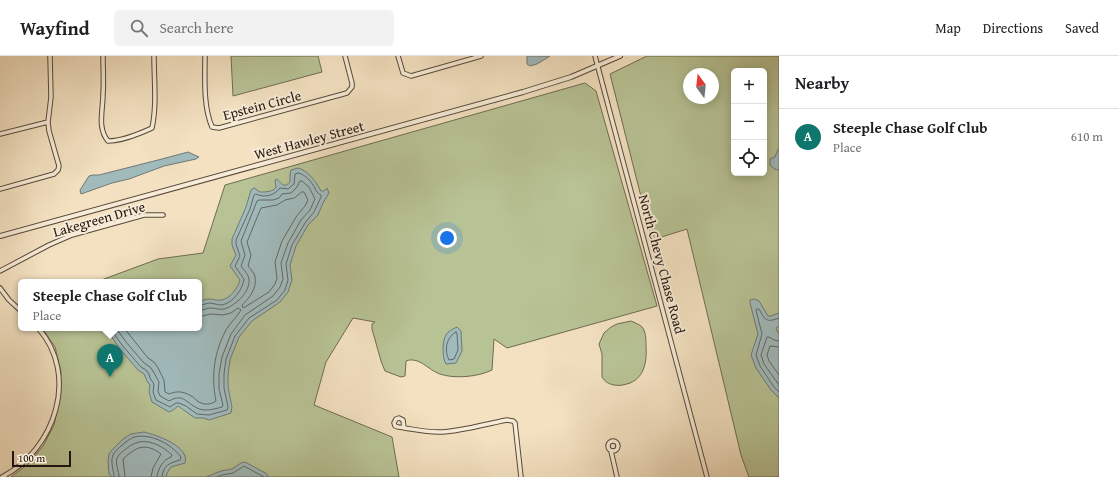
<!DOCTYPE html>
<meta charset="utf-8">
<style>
body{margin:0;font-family:"Gentium Book Plus",serif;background:#f2f2f2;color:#202124}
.controls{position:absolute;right:12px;top:12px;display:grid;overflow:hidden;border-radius:6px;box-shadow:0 2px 10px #0003}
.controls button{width:36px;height:36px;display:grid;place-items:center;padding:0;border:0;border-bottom:1px solid #e0e0e0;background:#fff;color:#202124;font:20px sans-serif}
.compass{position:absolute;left:683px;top:12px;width:36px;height:36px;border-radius:50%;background:#fff;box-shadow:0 2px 10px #0003;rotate:345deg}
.scale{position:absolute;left:12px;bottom:10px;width:59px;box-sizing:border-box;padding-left:4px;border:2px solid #24160e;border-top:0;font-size:11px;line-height:14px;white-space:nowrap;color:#24160e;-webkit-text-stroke:3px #f7ecd7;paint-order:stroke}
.you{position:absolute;left:447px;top:182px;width:14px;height:14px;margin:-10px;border:3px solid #fff;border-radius:50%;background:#1a73e8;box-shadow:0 0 0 6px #1a73e833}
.badge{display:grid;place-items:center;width:26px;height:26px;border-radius:50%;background:#0f766e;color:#fff;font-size:13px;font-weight:700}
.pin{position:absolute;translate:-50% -33px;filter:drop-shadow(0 1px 2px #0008)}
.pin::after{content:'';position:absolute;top:21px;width:14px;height:12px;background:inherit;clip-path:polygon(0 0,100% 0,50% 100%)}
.popup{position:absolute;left:18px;top:223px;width:184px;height:52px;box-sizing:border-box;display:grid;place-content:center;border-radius:6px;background:#fff;filter:drop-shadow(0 1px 3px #0005);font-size:13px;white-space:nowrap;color:#757577}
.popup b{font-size:15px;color:#202124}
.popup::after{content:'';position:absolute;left:50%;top:100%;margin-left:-8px;border:8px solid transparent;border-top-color:#fff}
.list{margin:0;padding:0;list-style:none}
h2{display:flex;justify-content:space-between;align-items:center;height:52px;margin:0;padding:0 16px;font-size:17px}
h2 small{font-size:13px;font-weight:400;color:#757577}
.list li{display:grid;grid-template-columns:26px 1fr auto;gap:12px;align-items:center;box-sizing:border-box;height:56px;padding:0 16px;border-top:1px solid #e0e0e0}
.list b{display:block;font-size:15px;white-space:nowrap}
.list p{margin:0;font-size:13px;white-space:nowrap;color:#757577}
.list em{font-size:13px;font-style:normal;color:#757577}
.icon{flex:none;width:22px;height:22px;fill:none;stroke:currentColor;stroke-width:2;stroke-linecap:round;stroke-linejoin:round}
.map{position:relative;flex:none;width:779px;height:421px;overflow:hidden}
header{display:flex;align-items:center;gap:24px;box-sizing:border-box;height:56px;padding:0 20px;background:#fff;border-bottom:1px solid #e0e0e0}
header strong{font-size:19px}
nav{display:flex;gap:22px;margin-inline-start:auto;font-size:14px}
.search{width:280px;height:36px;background:#f2f2f2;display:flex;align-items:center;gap:10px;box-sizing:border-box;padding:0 14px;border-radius:6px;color:#757577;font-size:15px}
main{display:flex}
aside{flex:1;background:#fff}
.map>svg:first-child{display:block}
</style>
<header>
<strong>Wayfind</strong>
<div class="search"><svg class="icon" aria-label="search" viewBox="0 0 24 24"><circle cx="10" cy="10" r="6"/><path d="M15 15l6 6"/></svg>Search here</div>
<nav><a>Map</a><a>Directions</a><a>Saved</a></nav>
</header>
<main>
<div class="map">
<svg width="779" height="421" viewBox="0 0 779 421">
<rect width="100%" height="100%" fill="#f3e1c1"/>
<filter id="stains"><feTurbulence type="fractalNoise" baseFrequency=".005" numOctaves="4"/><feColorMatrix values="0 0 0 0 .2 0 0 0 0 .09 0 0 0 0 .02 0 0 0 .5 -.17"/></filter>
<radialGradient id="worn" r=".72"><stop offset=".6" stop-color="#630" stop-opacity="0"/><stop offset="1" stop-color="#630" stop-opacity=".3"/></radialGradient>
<path fill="#b8c395" stroke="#6e6c52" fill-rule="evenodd" d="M 231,0 L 318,0 L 322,16 L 233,40 Z
M 647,0 L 779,0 L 779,421 L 749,421 L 741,399 L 687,173 L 652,184 L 610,18 ZM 734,15 L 764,15 L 764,117 L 734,117 ZM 689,18 L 713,18 L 713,42 L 689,42 Z
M 585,27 L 596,35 L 657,250 L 507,292 L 494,283 L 492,314 C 478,321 454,323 440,318 C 428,314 419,300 406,305 L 405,320 L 401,321 L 385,315 L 381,305 L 372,273 L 372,268 L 375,266 L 353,262 L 326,306 L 314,349 L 392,381 L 399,421 L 11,421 L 28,408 L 43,390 L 54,369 L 60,340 L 61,316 L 55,291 L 42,272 L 199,272 L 199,226 L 96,226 L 158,203 L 203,197 L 225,129 Z
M 631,265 C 635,267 639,268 642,271 C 646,276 646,283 646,289 C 647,304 645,321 630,327 C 624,329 620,330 614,329 C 609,328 605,326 602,321 L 602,298 L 599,288 L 604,277 L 611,271 L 617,268 Z"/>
<path fill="#a1bbbd" stroke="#6f7977" d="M 527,0 L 550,0 L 537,8 L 530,10 L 527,8 Z
M 778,93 L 779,93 L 779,114 C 775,114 773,112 770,109 L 770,103 L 775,101 Z
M 188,96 L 199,101 L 196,103 L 164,110 L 129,123 L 112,127 L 81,138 L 80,134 L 89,120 L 93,119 L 99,119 L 162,103 Z
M 298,112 C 309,115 316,126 321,135 L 324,135 L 327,132 L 329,137 L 323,147 L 318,159 L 308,169 L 296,190 L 290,209 L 292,224 L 288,236 L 280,246 L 252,265 L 239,281 L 230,304 L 228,319 L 228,331 L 232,351 L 231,357 L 209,364 L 203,362 L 195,362 L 178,350 L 173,354 L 169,356 L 152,346 L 149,336 L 150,329 L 147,325 L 144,318 L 138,314 L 119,292 L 106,272 L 199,272 L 199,246 C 202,245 205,243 208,243 C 213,243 217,245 221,244 C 230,243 238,232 240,224 L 230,210 L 236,199 L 232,189 L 232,183 L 246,151 L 251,134 L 254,132 L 260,136 C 266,136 273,136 276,131 L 275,124 L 277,123 C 282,127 283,133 290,126 L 290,119 L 291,114 Z
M 754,243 L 759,245 L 768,260 L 771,260 L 779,257 L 779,270 L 776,272 L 777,275 L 779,278 L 779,342 L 771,334 L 756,312 L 751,299 L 758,278 L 750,247 L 750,244 Z
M 457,271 L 461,275 L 462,295 L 456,307 L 446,308 C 442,302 442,285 446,279 C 448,275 453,273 457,271 Z
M 144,376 C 156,379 190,390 185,407 L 171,411 L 167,417 L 166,421 L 112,421 L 109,418 L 108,405 L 109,398 L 112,394 L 123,383 L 131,378 Z
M 245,406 L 267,418 L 268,421 L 206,421 L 221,415 L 232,413 L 241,407 Z"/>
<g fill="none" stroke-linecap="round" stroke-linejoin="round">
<path stroke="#626866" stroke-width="1" d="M 302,136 L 304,136 L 308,144 L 305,150 L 296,161 L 282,185 L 275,206 L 277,222 L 275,228 L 269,236 L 245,251 L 243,252 L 242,249 C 250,242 259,229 254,218 C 252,215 250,212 248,210 L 251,199 L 247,186 L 261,152 L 277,149 L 285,144 L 294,142 Z
M 779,262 C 766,267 765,264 759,253 L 757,253 L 756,254 L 762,278 L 756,299 L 760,310 L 774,331 L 779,336
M 110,272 L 122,289 L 141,311 L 146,314 L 149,318 L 150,322 L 154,328 L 153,336 L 156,344 L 170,351 L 176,347 L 179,347 L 186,350 L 197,358 L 209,359 L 227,354 L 228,351 L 224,332 L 224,318 L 226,303 L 235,280 L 249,262 L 277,244 L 285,234 L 288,224 L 286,208 L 292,189 L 305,167 L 314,156 L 321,141 L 321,139 C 316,137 316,133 313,129 C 310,124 304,118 298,117 L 295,118 L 294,128 L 288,133 L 280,132 C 274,140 264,142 256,138 L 254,139 L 250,153 L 236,184 L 236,188 L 240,200 L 235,210 L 244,223 C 243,233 233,247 222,249 C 217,249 213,247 209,247 C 205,248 202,249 199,249
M 116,272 L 126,286 L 144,307 L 150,311 L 153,315 L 159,326 L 158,335 L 160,340 L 169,345 C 183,337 185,346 197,352 C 204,356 215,353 222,351 L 223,349 L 219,333 L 219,318 L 222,301 L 231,278 L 245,259 L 273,240 L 280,231 L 283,223 L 281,207 L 288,187 L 301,164 L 310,154 L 315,143 L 309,131 L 302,125 L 300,125 L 297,131 L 291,137 L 282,138 L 279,142 L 273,144 L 259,144 L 257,145 L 241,185 L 245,199 L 241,210 C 244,214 249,219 249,224 C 250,236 235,250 224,253 C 219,254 216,252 211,252 C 207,252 203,254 199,255
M 124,272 L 148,302 L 154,306 L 158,312 L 164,324 L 165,336 L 169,338 C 178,334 185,336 193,341 C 195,343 198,346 201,347 C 206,349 212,348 216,345 C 211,321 214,296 226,274 C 230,267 237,261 241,254 L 238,252 L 231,257 L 223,259 L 210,258 L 199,261
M 456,276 L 457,278 L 458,294 L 454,303 L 449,304 C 444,295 446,281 456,276 Z
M 779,285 L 774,284 L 769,281 L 767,281 L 761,299 L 764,308 L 779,329
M 779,291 L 770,290 L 767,299 L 769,305 L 779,319
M 114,421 C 114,414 110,407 113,399 C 114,396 118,393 121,390 C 125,387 129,383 134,381 C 151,377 171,388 181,401 L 180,404 C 170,407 163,409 162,421
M 119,421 C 119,415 115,408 117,402 C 119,398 123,395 126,393 C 141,379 159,387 172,399 L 171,401 C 163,404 158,412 157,421
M 125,421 L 123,403 C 136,391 145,386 161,398 L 153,412 L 151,421
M 217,421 L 222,419 L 233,417 L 244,410 L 264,421"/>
<defs>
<path id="minor" d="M 103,0 C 103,13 104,26 103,38 C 103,54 97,72 108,85 C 123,85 139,78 152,72 C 157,49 154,24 154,0
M 205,0 C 205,22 203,50 212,71 L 219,72 L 347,37 L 352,31 L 352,27 L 345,0
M 398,0 L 403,17 L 411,20 L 481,0
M 595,0 L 707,421
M 0,78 L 48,66
M 0,133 L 54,118 L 58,114 L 59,110 L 49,75 L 48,66 L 51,41 L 50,0
M 0,215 L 49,189 L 72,179 L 144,159 L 163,159
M 0,232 L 9,244 L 21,255
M 404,372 L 403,364 L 399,362 L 396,363 L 394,367 L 395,370 L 398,371 C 413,373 428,377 442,376 C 463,375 485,368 507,364 L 513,365 L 515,367 L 521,421
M608 390a5 5 0 1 1 10 0a5 5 0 1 1-10 0Z
M 611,395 L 617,421
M 2,421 C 55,394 80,319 38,272"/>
<path id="tertiary" d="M 0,180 L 523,36 L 571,21 L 620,0"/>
</defs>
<use href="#minor" stroke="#58493b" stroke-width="5.5"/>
<use href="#tertiary" stroke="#58493b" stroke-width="6"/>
<use href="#minor" stroke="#f7ecd7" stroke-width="3.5"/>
<use href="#tertiary" stroke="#f7ecd7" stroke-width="4"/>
</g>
<g text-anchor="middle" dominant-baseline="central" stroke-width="4" stroke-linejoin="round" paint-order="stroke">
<g font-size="14" fill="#24160e" stroke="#f7ecd7">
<text transform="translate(262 49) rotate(-15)">Epstein Circle</text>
<text transform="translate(309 84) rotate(-15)">West Hawley Street</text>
<text transform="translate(99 163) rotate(-16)">Lakegreen Drive</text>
<text transform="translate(662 208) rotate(75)">North Chevy Chase Road</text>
</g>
</g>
<rect width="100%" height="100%" filter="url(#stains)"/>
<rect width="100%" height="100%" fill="url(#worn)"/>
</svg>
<div class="controls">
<button>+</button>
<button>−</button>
<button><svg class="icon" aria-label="locate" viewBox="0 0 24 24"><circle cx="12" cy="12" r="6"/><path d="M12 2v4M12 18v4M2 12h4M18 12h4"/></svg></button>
</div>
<svg class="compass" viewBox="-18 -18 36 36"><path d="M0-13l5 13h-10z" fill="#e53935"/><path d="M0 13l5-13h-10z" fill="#757577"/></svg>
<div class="scale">100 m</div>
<div class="you"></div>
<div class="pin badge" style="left:110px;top:321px">A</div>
<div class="popup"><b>Steeple Chase Golf Club</b>Place</div>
</div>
<aside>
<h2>Nearby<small></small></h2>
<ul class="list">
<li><span class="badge">A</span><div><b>Steeple Chase Golf Club</b><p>Place</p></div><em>610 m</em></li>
</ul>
</aside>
</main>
